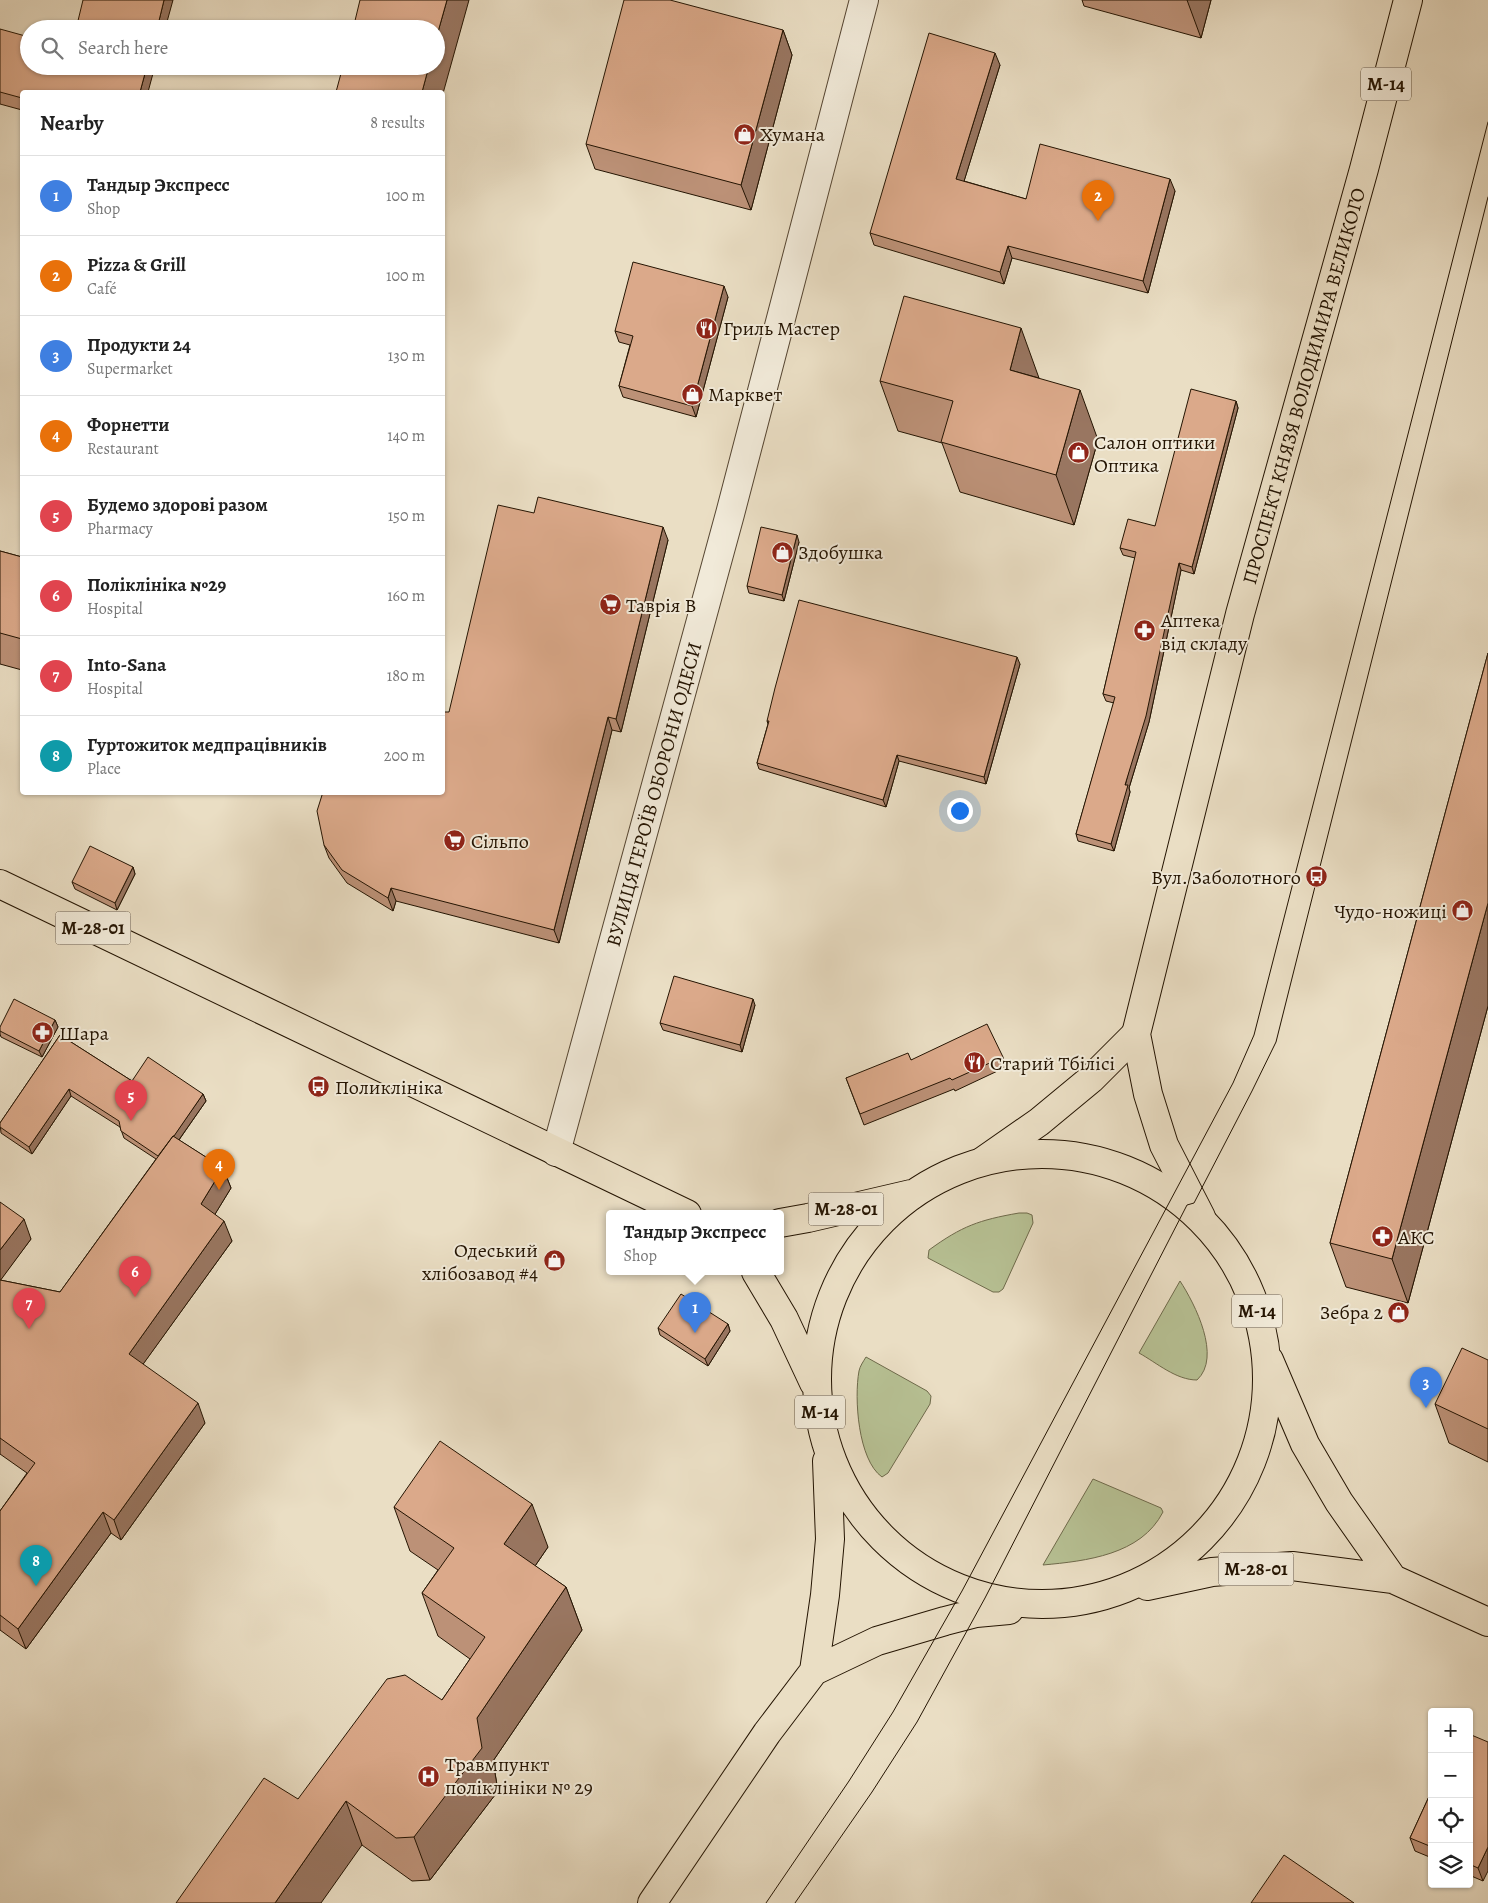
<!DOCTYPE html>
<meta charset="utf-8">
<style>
body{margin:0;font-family:Alegreya,serif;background:#f2f2f2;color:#222}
.controls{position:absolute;right:15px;bottom:15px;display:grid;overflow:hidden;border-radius:5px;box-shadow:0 1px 4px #0004}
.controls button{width:45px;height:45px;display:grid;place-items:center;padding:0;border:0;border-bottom:1px solid #e0e0e0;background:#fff;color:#222;font:25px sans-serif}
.you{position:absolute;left:959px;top:810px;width:18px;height:18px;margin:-12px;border:4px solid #fff;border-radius:50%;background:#1a73e8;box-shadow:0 0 0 8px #1a73e833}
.badge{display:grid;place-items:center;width:32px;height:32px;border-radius:50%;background:#ea580c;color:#fff;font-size:16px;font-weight:700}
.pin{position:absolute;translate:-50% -41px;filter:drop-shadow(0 1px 2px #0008)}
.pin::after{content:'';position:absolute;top:26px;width:18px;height:15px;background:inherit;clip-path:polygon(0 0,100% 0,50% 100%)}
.popup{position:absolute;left:606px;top:1210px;width:178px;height:65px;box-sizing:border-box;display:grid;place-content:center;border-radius:5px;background:#fff;filter:drop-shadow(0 1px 4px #0005);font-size:16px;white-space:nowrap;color:#767676}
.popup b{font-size:19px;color:#222}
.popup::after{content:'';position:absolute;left:50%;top:100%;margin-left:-10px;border:10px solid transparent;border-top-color:#fff}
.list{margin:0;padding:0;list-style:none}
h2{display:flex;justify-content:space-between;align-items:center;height:65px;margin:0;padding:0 20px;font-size:21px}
h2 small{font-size:16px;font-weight:400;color:#767676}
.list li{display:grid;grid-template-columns:32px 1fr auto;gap:15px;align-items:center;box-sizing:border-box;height:80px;padding:0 20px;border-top:1px solid #e0e0e0}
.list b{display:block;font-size:19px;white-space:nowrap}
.list p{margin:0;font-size:16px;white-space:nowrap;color:#767676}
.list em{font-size:16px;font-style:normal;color:#767676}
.icon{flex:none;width:28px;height:28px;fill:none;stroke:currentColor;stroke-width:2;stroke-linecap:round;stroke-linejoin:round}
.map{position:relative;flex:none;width:1488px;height:1903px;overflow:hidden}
.search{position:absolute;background:#fff;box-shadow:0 1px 4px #0004;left:20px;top:20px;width:425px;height:55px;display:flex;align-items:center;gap:12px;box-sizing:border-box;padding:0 18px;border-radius:28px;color:#767676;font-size:19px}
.panel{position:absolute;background:#fff;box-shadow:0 1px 4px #0004;left:20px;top:90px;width:425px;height:705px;border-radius:5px}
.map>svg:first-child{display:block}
</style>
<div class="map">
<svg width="1488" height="1903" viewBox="0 0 1488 1903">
<rect width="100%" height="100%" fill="#eadec4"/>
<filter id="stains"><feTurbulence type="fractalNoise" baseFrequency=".004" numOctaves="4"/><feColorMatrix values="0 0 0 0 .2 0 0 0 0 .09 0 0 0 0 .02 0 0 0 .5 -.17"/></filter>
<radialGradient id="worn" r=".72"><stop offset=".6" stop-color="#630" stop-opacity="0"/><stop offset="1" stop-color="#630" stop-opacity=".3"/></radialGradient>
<path fill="#b7c194" stroke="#6e6a4b" d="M 1019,1213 L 1027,1213 L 1032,1215 L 1033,1223 L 1003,1289 L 999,1292 L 993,1292 L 928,1258 L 929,1250 C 962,1226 979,1220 1019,1213 Z
M 1180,1281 C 1195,1304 1222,1357 1197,1380 C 1176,1380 1157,1363 1139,1353 Z
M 866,1357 L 927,1391 L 931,1396 L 930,1404 L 888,1473 L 882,1477 C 858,1460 854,1398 859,1371 C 860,1366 863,1362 866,1357 Z
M 1093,1479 L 1161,1508 L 1163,1512 C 1141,1555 1086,1561 1043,1565 Z"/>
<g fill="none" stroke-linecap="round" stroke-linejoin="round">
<defs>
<g id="minor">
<path id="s1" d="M 556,1152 L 730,514 L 864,0"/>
</g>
<g id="major">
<path d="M 983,1161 L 1039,1122 L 1091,1079 L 1136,1034"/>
<path id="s2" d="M 1201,1217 L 1164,1145 L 1148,1094 L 1136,1034 L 1240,614 L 1364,169 L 1408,0"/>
</g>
<path id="highway" d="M 0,884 L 687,1214
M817 1379a225 225 0 1 1 450 0a225 225 0 1 1-450 0Z
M 780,1223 L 808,1218 L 911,1194
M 756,1272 L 784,1319 L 814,1383
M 1269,1360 L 1305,1444 L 1339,1502 L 1393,1579
M 1147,1586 L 1212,1572 L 1292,1566 L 1393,1579 L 1488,1622
M 814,1671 L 825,1595 L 830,1539 L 827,1461
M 652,1903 L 767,1733 L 814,1671 L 877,1641 L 945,1621 L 976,1613 L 1009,1610"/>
</defs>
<use href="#minor" stroke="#564632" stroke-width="30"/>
<use href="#major" stroke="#241402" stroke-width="30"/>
<use href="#highway" stroke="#241402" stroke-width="30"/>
<use href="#minor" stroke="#f1ead9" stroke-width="28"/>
<use href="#major" stroke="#eadec4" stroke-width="28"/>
<use href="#highway" stroke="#eadec4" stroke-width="28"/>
<path stroke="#241402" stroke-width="1" d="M 766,1903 L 849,1781 L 893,1712 L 962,1591 L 1233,1083 L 1254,1035 L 1488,122
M 795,1903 L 872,1792 L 917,1722 L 985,1598 L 1187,1205 L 1194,1203 L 1252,1091 L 1276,1042 L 1488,197"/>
</g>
<path fill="#bc9177" stroke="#241402" d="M 1082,0 L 1211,0 L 1201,38 L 1084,6 Z
M 0,29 L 22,92 L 22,110 L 0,104 Z
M 783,30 L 792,55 L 751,210 L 595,169 L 586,144 Z
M 1000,65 L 964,181 L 1026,199 L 1175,191 L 1148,293 L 1012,258 L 1004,284 L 874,245 L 870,233 Z
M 728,297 L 696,417 L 623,397 L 619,386 L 630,345 L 619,342 L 615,331 Z
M 1039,378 L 1098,440 L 1074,525 L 960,492 L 942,443 L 898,431 L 880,381 Z
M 1236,401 L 1238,408 L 1194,574 L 1181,570 L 1149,722 L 1129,788 L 1130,792 L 1114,851 L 1078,841 L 1076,834 L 1114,703 L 1106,701 L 1103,694 L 1135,558 L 1123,555 L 1120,548 L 1155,526 Z
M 668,540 L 621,732 L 612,730 L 559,943 L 396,901 L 393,911 L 347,883 L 329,858 L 324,845 L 449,712 Z
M 799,542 L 784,601 L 749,593 L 747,586 Z
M 0,551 L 22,557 L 22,670 L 0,664 Z
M 1488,653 L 1488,1006 L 1408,1303 L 1346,1287 L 1330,1243 Z
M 1020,664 L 986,784 L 899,761 L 886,807 L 759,769 L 757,763 L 768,724 L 767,721 Z
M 133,867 L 135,874 L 117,910 L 75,889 L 72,882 Z
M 755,1005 L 742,1052 L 663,1030 L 660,1023 Z
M 55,1020 L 58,1027 L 42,1057 L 1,1037 L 0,1034 L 0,1027 Z
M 60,1035 L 132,1081 L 203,1094 L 206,1101 L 179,1140 L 223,1168 L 231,1188 L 215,1214 L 232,1241 L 143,1364 L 205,1423 L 121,1540 L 111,1533 L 26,1649 L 0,1630 L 0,1511 L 27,1473 L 0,1454 L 0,1202 L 31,1239 L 0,1280 L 60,1292 L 156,1159 L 124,1138 L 120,1127 L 71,1096 L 32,1154 L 1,1133 L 0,1123 Z
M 1003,1057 L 1006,1067 L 955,1091 L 954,1089 L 864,1125 L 846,1078 L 911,1060 Z
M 728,1324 L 730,1331 L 708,1366 L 660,1335 L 658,1328 Z
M 1488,1360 L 1488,1462 L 1449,1443 L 1435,1404 Z
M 394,1507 L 548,1547 L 535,1566 L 566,1587 L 582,1630 L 493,1761 L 498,1791 L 430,1880 L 412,1881 L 298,1799 L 442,1700 L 470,1659 L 438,1636 L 422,1593 L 438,1570 L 410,1551 Z
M 1469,1734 L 1483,1881 L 1469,1875 Z
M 1432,1790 L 1432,1858 L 1415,1851 L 1410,1838 Z"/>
<path fill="#997661" stroke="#241402" d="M 164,0 L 173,0 L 165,29 L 157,29 Z
M 447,0 L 469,0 L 442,97 L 442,92 L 422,92 L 429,66 L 436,66 L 436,39 Z
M 1187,0 L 1211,0 L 1201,38 Z
M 783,30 L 792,55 L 751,210 L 741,185 Z
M 995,53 L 1000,65 L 961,191 L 956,179 Z
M 147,66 L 155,66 L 148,92 L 140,92 Z
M 1170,179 L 1175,191 L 1148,293 L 1143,281 Z
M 1008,246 L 1012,258 L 1004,284 L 1000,272 Z
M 724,286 L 728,297 L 696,417 L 692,406 Z
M 1021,328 L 1039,378 L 1010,370 Z
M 1080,390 L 1098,440 L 1074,525 L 1056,475 Z
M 1236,401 L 1238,408 L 1194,574 L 1192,567 Z
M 663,527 L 668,540 L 621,732 L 616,719 Z
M 797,535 L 799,542 L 784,601 L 782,595 Z
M 1179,563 L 1181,570 L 1149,722 L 1129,788 L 1130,792 L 1114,851 L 1111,844 Z
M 1017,657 L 1020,664 L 986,784 L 984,777 Z
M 608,717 L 612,730 L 559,943 L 554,930 Z
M 897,755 L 899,761 L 886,807 L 883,800 Z
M 133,867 L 135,874 L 117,910 L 115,903 Z
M 391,888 L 396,901 L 393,911 L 388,898 Z
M 1488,903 L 1488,1006 L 1408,1303 L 1392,1259 Z
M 753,999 L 755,1005 L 742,1052 L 740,1045 Z
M 55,1020 L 58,1027 L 42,1057 L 39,1051 Z
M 69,1089 L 71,1096 L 32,1154 L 29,1147 Z
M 203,1094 L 206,1101 L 162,1164 L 159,1157 Z
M 223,1168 L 231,1188 L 209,1224 L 201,1204 Z
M 24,1219 L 31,1239 L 0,1281 L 0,1250 Z
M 224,1221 L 232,1241 L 136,1374 L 129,1354 Z
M 728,1324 L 730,1331 L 708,1366 L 705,1359 Z
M 198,1403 L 205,1423 L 121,1540 L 114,1520 Z
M 532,1504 L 548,1547 L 520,1588 L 504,1544 Z
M 103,1512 L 111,1533 L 26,1649 L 18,1629 Z
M 566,1587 L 582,1630 L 493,1761 L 498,1791 L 430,1880 L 414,1837 L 477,1718 Z
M 346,1801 L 362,1845 L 321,1903 L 275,1903 Z
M 1488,1847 L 1488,1871 L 1483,1881 L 1478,1868 Z"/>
<path fill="#dba98a" stroke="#241402" d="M 83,0 L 164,0 L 157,29 L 76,29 Z
M 360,0 L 447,0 L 436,39 L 436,29 L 353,29 Z
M 624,0 L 670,0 L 783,30 L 741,185 L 586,144 Z
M 0,29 L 29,37 L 29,66 L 147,66 L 140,92 L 22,92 L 22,98 L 0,92 Z
M 929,33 L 995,53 L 956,179 L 1026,199 L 1040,144 L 1170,179 L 1143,281 L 1008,246 L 1000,272 L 870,233 Z
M 343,66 L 429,66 L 422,92 L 336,92 Z
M 633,262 L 724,286 L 692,406 L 619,386 L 633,336 L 615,331 Z
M 904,296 L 1021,328 L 1010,370 L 1080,390 L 1056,475 L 941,442 L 953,401 L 880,381 Z
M 1191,389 L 1236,401 L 1192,567 L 1179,563 L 1146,716 L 1125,785 L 1128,785 L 1111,844 L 1076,834 L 1115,697 L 1103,694 L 1136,552 L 1120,548 L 1128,519 L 1155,526 Z
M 538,497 L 663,527 L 616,719 L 608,717 L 554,930 L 391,888 L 388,898 L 342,870 L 324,845 L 317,811 L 323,792 L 442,792 L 442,712 L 449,712 L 498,505 L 534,513 Z
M 761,527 L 797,535 L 782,595 L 747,586 Z
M 0,551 L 22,557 L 22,639 L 0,633 Z
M 799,600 L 1017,657 L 984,777 L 897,755 L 883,800 L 757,763 L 769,721 L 767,721 L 775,688 Z
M 1488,653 L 1488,903 L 1392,1259 L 1330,1243 Z
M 90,846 L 133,867 L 115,903 L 72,882 Z
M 674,976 L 753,999 L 740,1045 L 660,1023 Z
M 14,999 L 55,1020 L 39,1051 L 0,1031 L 0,1027 Z
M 987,1024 L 1003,1057 L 952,1080 L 950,1078 L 860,1114 L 846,1078 L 908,1053 L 911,1060 Z
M 60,1035 L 132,1081 L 148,1057 L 203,1094 L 174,1136 L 173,1136 L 158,1156 L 121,1131 L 119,1121 L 69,1089 L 29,1147 L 0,1127 L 0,1123 Z
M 173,1136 L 223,1168 L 201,1204 L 224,1221 L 129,1354 L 198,1403 L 114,1520 L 103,1512 L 18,1629 L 0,1615 L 0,1511 L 35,1463 L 0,1438 L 0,1280 L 60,1292 Z
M 0,1202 L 24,1219 L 0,1250 Z
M 681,1294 L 728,1324 L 705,1359 L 658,1328 Z
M 1462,1348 L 1488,1360 L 1488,1429 L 1435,1404 Z
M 440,1441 L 532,1504 L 504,1544 L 566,1587 L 477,1718 L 482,1748 L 414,1837 L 396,1838 L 346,1801 L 275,1903 L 176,1903 L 264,1778 L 298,1799 L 387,1679 L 405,1675 L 442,1700 L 485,1637 L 422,1593 L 454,1548 L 394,1507 Z
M 1469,1734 L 1488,1742 L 1488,1847 L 1478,1868 L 1469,1864 Z
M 1432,1790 L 1432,1847 L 1410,1838 Z
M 1284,1855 L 1354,1903 L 1251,1903 Z"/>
<defs>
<symbol id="shop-disc" viewBox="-11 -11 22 22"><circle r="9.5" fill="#8f2418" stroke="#f1ead9"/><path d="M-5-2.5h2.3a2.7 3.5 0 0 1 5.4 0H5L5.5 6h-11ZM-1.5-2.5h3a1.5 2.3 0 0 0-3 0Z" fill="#fff"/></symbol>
<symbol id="restaurant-disc" viewBox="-11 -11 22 22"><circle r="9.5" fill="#8f2418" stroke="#f1ead9"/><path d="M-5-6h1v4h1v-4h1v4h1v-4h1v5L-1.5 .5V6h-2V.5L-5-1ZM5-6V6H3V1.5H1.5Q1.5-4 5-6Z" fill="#fff"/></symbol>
<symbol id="supermarket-disc" viewBox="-11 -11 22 22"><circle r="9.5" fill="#8f2418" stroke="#f1ead9"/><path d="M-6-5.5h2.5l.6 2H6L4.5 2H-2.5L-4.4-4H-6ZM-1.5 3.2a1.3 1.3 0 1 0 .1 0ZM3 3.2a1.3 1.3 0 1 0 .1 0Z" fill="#fff"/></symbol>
<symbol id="pharmacy-disc" viewBox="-11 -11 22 22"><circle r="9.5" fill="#8f2418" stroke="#f1ead9"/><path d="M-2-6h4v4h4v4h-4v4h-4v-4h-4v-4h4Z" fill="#fff"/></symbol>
<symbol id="bus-disc" viewBox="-11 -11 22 22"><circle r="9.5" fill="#8f2418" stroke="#f1ead9"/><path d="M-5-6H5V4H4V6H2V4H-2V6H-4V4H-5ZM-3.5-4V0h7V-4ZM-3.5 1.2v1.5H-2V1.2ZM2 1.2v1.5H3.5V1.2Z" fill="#fff"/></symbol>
<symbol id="hospital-disc" viewBox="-11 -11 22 22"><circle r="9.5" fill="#8f2418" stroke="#f1ead9"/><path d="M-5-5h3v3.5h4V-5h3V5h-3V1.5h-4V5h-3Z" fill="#fff"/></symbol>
</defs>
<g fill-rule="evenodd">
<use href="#shop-disc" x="732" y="122" width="25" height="25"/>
<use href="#restaurant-disc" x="694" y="316" width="25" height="25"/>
<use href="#shop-disc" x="680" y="382" width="25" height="25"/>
<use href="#shop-disc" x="1066" y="440" width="25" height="25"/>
<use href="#shop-disc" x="770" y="540" width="25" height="25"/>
<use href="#supermarket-disc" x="598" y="592" width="25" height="25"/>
<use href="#pharmacy-disc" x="1132" y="618" width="25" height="25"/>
<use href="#supermarket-disc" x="442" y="828" width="25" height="25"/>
<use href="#bus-disc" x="1304" y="864" width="25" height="25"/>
<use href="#shop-disc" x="1450" y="898" width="25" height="25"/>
<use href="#pharmacy-disc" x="30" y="1020" width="25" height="25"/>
<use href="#restaurant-disc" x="962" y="1050" width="25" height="25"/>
<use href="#bus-disc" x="306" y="1074" width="25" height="25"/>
<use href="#pharmacy-disc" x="1370" y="1224" width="25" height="25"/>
<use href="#shop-disc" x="542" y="1248" width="25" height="25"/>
<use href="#shop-disc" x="1386" y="1300" width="25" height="25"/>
<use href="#hospital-disc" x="416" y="1764" width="25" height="25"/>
</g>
<g text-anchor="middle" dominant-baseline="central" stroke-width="4" stroke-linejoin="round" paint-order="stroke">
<g fill="#f1ead9" stroke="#625442" stroke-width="1">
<rect x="1361" y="67.5" width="50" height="33" rx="4"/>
<rect x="55.5" y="911.5" width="75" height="33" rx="4"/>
<rect x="808.5" y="1192.5" width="75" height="33" rx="4"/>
<rect x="1232" y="1294.5" width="50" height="33" rx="4"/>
<rect x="795" y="1395.5" width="50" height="33" rx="4"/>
<rect x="1218.5" y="1552.5" width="75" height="33" rx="4"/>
</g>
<g font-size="19" font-weight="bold" fill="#241402">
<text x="1386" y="84">М-14</text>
<text x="93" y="928">М-28-01</text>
<text x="846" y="1209">М-28-01</text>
<text x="1257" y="1311">М-14</text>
<text x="820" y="1412">М-14</text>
<text x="1256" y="1569">М-28-01</text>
</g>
<g font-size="20" fill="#241402" stroke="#f1ead9" text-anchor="start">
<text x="760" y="134">Хумана</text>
<text x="723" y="328">Гриль Мастер</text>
<text x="708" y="394">Марквет</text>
<text x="1094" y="442">Салон оптики<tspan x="1094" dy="23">Оптика</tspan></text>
<text x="798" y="552">Здобушка</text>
<text x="626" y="605">Таврія В</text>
<text x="1161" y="620">Аптека<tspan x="1161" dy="23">від складу</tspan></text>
<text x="471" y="841">Сільпо</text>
<text x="1301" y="877" text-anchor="end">Вул. Заболотного</text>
<text x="1447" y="911" text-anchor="end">Чудо-ножиці</text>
<text x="59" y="1033">Шара</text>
<text x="990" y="1063">Старий Тбілісі</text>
<text x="335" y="1087">Поликлініка</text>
<text x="1398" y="1237">АКС</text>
<text x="538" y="1250" text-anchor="end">Одеський<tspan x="538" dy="23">хлібозавод #4</tspan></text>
<text x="1383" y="1312" text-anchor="end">Зебра 2</text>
<text x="445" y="1764">Травмпункт<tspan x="445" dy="23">поліклініки № 29</tspan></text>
</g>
<g font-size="20" fill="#241402" stroke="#f1ead9">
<text stroke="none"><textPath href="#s2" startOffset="865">ПРОСПЕКТ КНЯЗЯ ВОЛОДИМИРА ВЕЛИКОГО</textPath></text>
<text stroke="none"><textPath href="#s1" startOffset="371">ВУЛИЦЯ ГЕРОЇВ ОБОРОНИ ОДЕСИ</textPath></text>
</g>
</g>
<rect width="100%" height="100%" filter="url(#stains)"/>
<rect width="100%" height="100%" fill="url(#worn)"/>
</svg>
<div class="controls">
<button>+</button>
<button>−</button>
<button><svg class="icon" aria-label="locate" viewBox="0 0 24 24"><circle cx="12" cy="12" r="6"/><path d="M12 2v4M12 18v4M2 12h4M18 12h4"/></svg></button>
<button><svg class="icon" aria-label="layers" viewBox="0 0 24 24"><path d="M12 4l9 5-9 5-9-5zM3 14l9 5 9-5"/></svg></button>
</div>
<div class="you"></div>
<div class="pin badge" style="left:695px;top:1333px;background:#3f7fe0">1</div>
<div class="popup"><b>Тандыр Экспресс</b>Shop</div>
<div class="pin badge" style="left:1098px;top:221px;background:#e8710a">2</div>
<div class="pin badge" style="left:1426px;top:1408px;background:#3f7fe0">3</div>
<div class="pin badge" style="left:219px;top:1190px;background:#e8710a">4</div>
<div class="pin badge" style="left:131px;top:1121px;background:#e0444e">5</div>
<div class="pin badge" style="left:135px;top:1297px;background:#e0444e">6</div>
<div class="pin badge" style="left:29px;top:1329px;background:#e0444e">7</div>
<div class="pin badge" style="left:36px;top:1586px;background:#0f9aa8">8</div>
<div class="search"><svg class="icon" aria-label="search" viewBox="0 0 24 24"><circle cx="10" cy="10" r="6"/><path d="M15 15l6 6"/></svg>Search here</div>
<section class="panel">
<h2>Nearby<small>8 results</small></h2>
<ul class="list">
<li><span class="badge" style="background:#3f7fe0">1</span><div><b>Тандыр Экспресс</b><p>Shop</p></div><em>100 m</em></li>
<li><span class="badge" style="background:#e8710a">2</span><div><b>Pizza &amp; Grill</b><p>Café</p></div><em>100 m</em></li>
<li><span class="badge" style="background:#3f7fe0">3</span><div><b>Продукти 24</b><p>Supermarket</p></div><em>130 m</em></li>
<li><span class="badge" style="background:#e8710a">4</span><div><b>Форнетти</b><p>Restaurant</p></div><em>140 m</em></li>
<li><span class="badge" style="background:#e0444e">5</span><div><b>Будемо здорові разом</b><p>Pharmacy</p></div><em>150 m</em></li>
<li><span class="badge" style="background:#e0444e">6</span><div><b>Поліклініка №29</b><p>Hospital</p></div><em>160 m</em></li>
<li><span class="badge" style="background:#e0444e">7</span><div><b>Into-Sana</b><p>Hospital</p></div><em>180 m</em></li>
<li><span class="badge" style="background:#0f9aa8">8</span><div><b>Гуртожиток медпрацівників</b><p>Place</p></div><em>200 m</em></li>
</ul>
</section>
</div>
